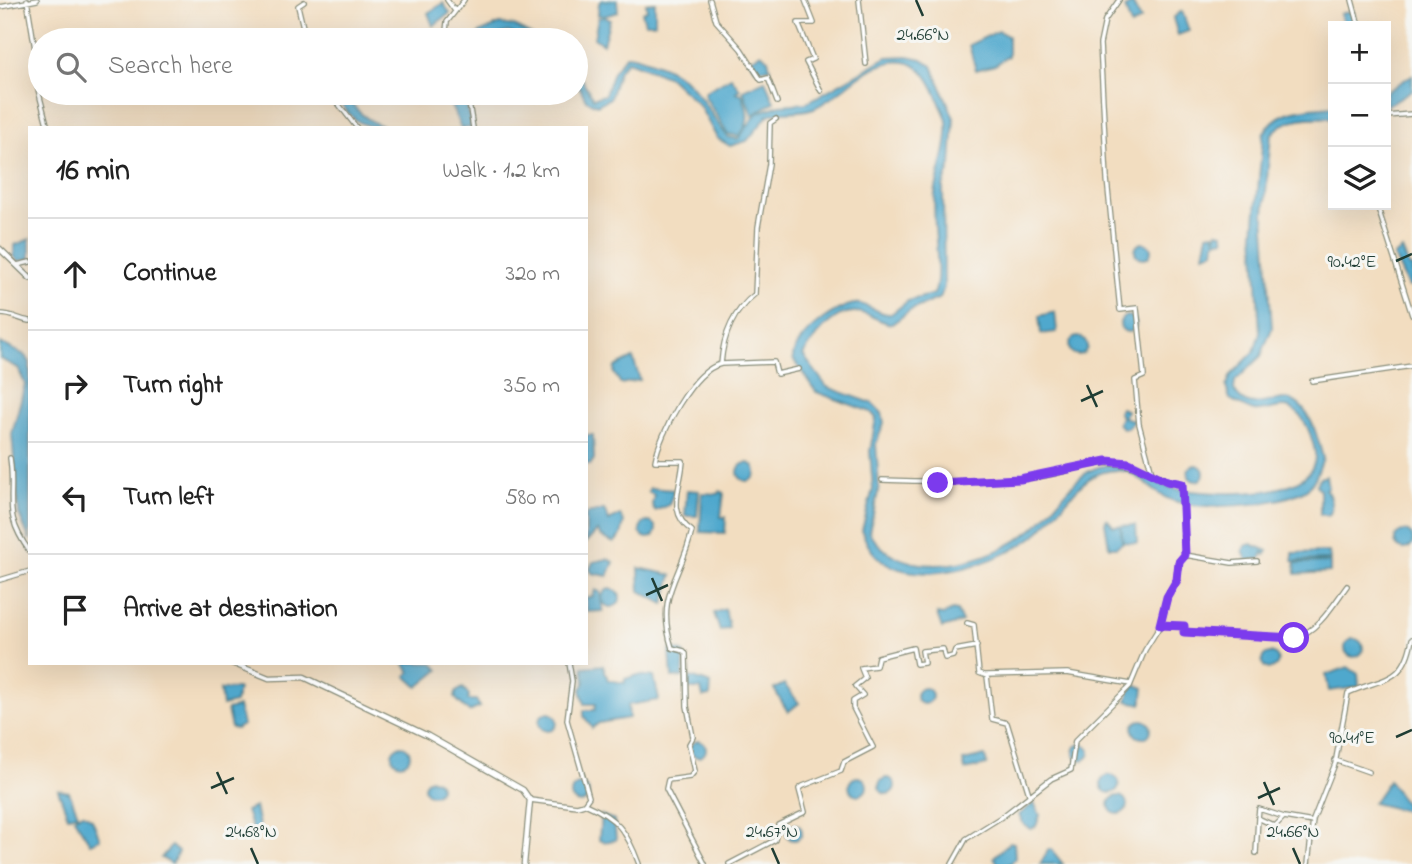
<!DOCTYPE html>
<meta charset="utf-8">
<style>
body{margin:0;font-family:"Indie Flower",sans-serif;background:#f2f2f2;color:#222}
.controls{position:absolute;right:21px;top:21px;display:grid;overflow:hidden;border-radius:0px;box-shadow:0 7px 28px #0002}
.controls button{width:63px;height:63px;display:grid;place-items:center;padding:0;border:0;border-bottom:2px solid #e0e0e0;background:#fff;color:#222;font:35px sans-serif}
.stop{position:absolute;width:21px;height:21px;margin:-16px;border:5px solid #7c3aed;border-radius:50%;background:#fff}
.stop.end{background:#7c3aed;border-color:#fff;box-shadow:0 2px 7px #0008}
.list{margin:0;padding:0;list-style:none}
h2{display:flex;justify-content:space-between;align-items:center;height:91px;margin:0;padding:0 28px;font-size:30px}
h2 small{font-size:23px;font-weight:400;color:#767676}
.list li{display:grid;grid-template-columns:46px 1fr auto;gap:21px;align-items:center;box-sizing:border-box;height:112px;padding:0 28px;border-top:2px solid #e0e0e0}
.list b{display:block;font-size:26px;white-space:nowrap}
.list em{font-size:23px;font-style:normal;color:#767676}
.icon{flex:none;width:38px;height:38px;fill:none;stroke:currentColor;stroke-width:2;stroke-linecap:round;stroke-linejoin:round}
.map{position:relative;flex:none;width:1412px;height:864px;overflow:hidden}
.search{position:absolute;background:#fff;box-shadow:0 7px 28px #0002;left:28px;top:28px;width:560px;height:77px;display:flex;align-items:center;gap:18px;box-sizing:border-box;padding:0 24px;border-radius:38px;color:#767676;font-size:26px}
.panel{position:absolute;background:#fff;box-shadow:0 7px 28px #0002;left:28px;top:126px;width:560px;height:539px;border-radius:0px}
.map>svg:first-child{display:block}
</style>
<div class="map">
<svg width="1412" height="864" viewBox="0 0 1412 864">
<rect width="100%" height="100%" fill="#f6f6f2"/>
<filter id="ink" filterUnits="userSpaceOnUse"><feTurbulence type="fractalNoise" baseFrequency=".0143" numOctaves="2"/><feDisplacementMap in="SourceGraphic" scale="14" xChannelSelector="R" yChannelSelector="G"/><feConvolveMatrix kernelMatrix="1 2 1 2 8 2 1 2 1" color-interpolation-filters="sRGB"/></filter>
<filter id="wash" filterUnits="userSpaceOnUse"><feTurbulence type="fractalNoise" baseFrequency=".00686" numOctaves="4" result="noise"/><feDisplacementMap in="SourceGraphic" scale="28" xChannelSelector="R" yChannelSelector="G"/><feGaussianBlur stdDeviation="1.57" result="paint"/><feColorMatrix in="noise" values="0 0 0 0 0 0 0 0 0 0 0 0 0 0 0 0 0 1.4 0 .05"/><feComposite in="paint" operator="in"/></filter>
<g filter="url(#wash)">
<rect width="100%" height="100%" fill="#f2ddc0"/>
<path fill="#50a8cd" stroke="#387280" stroke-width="2" d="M 603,0 L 617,0 L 618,12 L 604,16 L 610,19 L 603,44 L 594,38 L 598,18 L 604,16 L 598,15 L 599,3 Z
M 655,2 L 655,23 L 645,23 L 642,12 L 647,10 L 646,3 Z
M 443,3 L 450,13 L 433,26 L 428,13 Z
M 1132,3 L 1141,20 L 1131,26 L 1125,8 Z
M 1182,11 L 1189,31 L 1178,35 L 1173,18 Z
M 1352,11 L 1357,26 L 1344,26 L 1340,14 Z
M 500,24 L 514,26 L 541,40 L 527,40 L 508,32 L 485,40 L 472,40 L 481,32 Z
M 998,31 L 1008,36 L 1008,56 L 995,65 L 976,70 L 969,45 Z
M 761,53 L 768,59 L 770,68 L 756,69 L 749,60 Z
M 626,55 C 635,55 643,59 652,62 C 697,77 702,104 728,137 L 738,139 L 757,113 L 780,105 L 806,103 L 887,57 L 908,56 L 922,59 L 932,66 L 954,118 L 951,165 L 943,187 L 944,287 L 940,298 L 911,310 L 892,324 C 881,322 875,317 865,314 C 837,304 816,335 803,355 L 827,387 L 872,403 L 882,413 L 884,423 L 876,444 L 879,488 L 869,532 C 903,587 991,564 1034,528 C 1055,511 1073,474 1099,467 C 1133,457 1145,482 1172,488 C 1205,495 1328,504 1314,447 C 1311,435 1305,418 1295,411 C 1282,401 1268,413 1254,411 C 1246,409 1237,403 1230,399 L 1226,387 L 1231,375 L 1254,352 L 1260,332 L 1254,233 L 1263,135 C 1277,107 1306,109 1333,106 L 1333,118 C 1311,117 1286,116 1271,135 L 1264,214 L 1272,328 L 1261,356 L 1235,381 L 1234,390 C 1249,419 1276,392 1293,401 C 1312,410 1318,440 1323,458 C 1319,468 1315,484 1305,490 C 1276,506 1200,512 1169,499 C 1143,488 1133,460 1098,474 C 1076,482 1054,521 1033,537 C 993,568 881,602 862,530 L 873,489 L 870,451 L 876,418 L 871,412 L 816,392 L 793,359 C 791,339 840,301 860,304 C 871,306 880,315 891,314 L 908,301 L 934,294 C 943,276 931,219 935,194 C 939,170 949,145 947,121 C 946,114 941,107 939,101 C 929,73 914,53 881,65 C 855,74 839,97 814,108 C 799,114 783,109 768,115 L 747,141 L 730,146 L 717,138 L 699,105 L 669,77 L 633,63 L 627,61 L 619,70 L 610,98 L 597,105 L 586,100 L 576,80 L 576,70 L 593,98 L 605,95 L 613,72 Z
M 1412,75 L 1412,90 L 1386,106 L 1386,92 Z
M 731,77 L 740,89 L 736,92 L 742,94 C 748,109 752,125 738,136 L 728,134 L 704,95 L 706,91 Z
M 765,80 L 774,102 L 752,115 L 743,90 Z
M 336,93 L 345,93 C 355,111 367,121 387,128 C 361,128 347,118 336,93 Z
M 459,94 L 467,107 L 471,128 L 461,128 L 448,99 Z
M 1217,232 L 1223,233 L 1225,239 L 1215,241 L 1214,251 L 1204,254 L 1208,234 L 1214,233 L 1216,239 Z
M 30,239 L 30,259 L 18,261 L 14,256 L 15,245 Z
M1135 251a8 8 0 1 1 16 0a8 8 0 1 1-16 0Z
M 1402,250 L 1409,267 L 1412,267 L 1412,286 L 1408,287 L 1394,256 Z
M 1055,312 L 1057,332 L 1041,334 L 1039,316 Z
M1120 324a8 8 0 1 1 16 0a8 8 0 1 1-16 0Z
M1069 346a9 9 0 1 1 18 0a9 9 0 1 1-18 0Z
M 0,343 L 23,354 L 30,362 L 30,540 L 19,514 L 12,434 L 25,384 L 18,368 L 0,359 Z
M 633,358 L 640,380 L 621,384 L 614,373 L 615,367 Z
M 1121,408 L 1127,411 L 1123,417 L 1134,420 L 1127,428 L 1122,428 L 1118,423 L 1121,417 L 1118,411 Z
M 586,435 L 593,435 L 594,459 L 590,465 L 586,464 Z
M738 472a9 9 0 1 1 18 0a9 9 0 1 1-18 0Z
M1188 473a8 8 0 1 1 16 0a8 8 0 1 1-16 0Z
M 1326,476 L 1328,487 L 1325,489 C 1331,495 1334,511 1328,516 L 1320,514 L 1320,490 L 1316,485 L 1319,478 Z
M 650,488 L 674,490 L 669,505 L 655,511 L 652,505 L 654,495 L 648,492 Z
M 687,490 L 699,491 L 697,516 L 685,516 Z
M 720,491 L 724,493 L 721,517 L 726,517 L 725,533 L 700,532 L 702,493 L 719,494 Z
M 604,510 L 609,521 L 620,515 L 624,523 L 621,535 L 614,543 L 600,536 L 598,530 L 586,543 L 586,514 Z
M 1107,519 L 1113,526 L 1136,525 L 1137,543 L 1123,542 L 1121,527 L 1122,543 L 1116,547 L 1109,547 L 1105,522 Z
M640 530a8 8 0 1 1 16 0a8 8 0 1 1-16 0Z
M1395 540a9 9 0 1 1 18 0a9 9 0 1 1-18 0Z
M 1251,544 L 1268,551 L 1265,555 L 1263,552 L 1260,559 L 1247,560 L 1243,551 L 1245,546 Z
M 1329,552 L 1330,560 L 1293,561 L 1293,553 Z
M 607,559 L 614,562 L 608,576 L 592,573 L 590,569 L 593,562 Z
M 1330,562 L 1330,572 L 1296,574 L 1295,563 Z
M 639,568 L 672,575 L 664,604 L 640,591 Z
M602 598a9 9 0 1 1 18 0a9 9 0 1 1-18 0Z
M 595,590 L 600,592 L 603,611 L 587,612 L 586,598 L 593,596 Z
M 725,609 L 729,628 L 720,631 L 714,613 Z
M 952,610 L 957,611 L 962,622 L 942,628 L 937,614 L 943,615 Z
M1345 648a9 9 0 1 1 18 0a9 9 0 1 1-18 0Z
M 674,649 L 684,653 L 683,677 L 672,678 L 670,650 Z
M1262 661a8 8 0 1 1 16 0a8 8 0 1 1-16 0Z
M 404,663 L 433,663 L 439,670 L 418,687 L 406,676 L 410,672 Z
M 603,665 L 608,680 L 625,683 L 625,679 L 638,675 L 654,677 L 659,700 L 628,705 L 629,718 L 599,723 L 592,728 L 584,716 L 584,710 L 595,710 L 596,704 L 585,704 L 581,690 L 585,682 L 583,667 Z
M 1348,667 L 1358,674 L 1359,687 L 1329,691 L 1326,675 Z
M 691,677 L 711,684 L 710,696 L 703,697 L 701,689 L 689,689 L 688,680 Z
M 784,684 L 799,703 L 788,712 L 774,689 Z
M 1136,685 L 1144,688 L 1142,704 L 1127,701 L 1130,690 Z
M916 696a8 8 0 1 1 16 0a8 8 0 1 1-16 0Z
M 463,688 L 469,695 L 468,700 L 476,700 L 480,707 L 469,712 L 455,698 L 456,692 Z
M 231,689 L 238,689 L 235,703 L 222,706 L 220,690 Z
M 238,707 L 243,725 L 236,729 L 231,728 L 227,710 Z
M539 722a9 9 0 1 1 18 0a9 9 0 1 1-18 0Z
M1133 729a9 9 0 1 1 18 0a9 9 0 1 1-18 0Z
M690 749a8 8 0 1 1 16 0a8 8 0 1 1-16 0Z
M1074 752a8 8 0 1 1 16 0a8 8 0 1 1-16 0Z
M392 755a9 9 0 1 1 18 0a9 9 0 1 1-18 0Z
M 985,756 L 987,765 L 965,770 L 963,761 Z
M1101 784a9 9 0 1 1 18 0a9 9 0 1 1-18 0Z
M849 786a9 9 0 1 1 18 0a9 9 0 1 1-18 0Z
M879 786a8 8 0 1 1 16 0a8 8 0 1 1-16 0Z
M424 787a8 8 0 1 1 16 0a8 8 0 1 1-16 0Z
M 1389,780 L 1410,812 L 1373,803 Z
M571 794a9 9 0 1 1 18 0a9 9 0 1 1-18 0Z
M 58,790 L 69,792 L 78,814 L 68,816 Z
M1109 805a9 9 0 1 1 18 0a9 9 0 1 1-18 0Z
M 1034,803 L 1040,815 L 1036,826 L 1031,829 L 1024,825 L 1019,815 Z
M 255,807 L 260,830 L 253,832 L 246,811 Z
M 83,813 L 92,819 L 100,839 L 90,843 L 74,818 Z
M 601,815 L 614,820 L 616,840 L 604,842 L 599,840 Z
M786 832a8 8 0 1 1 16 0a8 8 0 1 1-16 0Z
M 1010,842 L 1014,843 L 1015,858 L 1010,864 L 998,864 L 994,857 Z
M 171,846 L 178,852 L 172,864 L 161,858 Z
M 1049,849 L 1051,849 L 1063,864 L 1040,864 Z"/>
</g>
<g filter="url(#ink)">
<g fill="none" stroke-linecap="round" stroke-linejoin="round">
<defs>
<path id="minor" d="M 27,0 L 35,49 L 35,78 L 48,128
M 447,0 L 455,11
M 710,0 L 716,21 L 741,49 L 761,80 L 768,78 L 777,102
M 805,0 L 814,23 L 798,23 L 813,59 L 806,62 L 821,91
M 859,0 L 866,64
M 1352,0 L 1359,26
M 304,2 L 298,6 L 306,40
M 0,7 L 37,0
M 445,40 L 447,22 L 464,0
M 330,93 L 357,128
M 462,93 L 469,103 L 473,128
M 1386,116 L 1412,114
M 1377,205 L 1412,315
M 17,265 L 30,262
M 0,314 C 15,314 18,320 30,321
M 721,364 L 774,362 L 777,374 L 799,369
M 1312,381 L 1412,366
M 10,458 C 16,499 1,512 30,552
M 882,480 C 929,482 974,482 1021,479 C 1073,476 1098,449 1151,473
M 1185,555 L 1232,563 L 1257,561
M 0,580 L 30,571
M 967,623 L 974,625 L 979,673 L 987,676 L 992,719 L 1007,723 L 1029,794
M 1160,625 L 1184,626 L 1184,632 L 1294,638 C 1318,632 1333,605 1347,586
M 986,675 L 1067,673 L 1131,684
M 1335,760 L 1369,772
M 530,800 L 577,806 L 584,804 L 589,797 L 567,720 L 572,681 L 569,663
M 585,804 C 617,818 627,831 639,864
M 1258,818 L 1259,809 L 1284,817
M 1256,853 L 1258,818 L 1275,826 L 1284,817 L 1313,822
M 705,864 L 666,789 L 668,780 L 690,777 L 695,771 L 689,744 L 693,737 L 687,706 L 686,654 L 684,651 L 672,648 C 655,594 681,579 692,531 C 666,512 681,489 683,461 L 655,461 C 660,433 693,370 721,364 C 723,336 732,312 755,294 L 758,227 L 769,164 L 770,123 L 776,119
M 729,864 L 775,840 L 778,825 L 805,812 L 799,789 L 803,786 L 841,771 L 844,762 L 873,747 L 853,708 L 853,701 L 863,695 L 855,686 L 865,678 L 861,668 L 876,666 L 878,657 L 913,648 L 916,664 L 924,663 L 922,651 L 943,649 L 945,658 L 953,656 L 955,650 L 977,646
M 952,864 L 966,839 L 1003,816 L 1051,779 L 1071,770 L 1075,741 L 1130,686 L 1145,650 L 1160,626 L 1167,597 L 1177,580 L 1179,562 L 1185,555 L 1182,484 L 1167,481 L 1152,473 L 1139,424 L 1135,380 L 1144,376 L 1137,308 L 1120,310 L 1107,179 L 1100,44 L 1105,20 L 1119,0
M 1308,864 L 1313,820 L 1335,764 L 1348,693 C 1382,677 1404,685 1412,639"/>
<path id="tertiary" d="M 0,249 L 30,278
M 232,663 L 269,678 L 304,677 L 428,736 L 523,790 L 530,800 L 524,864"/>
</defs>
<use href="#minor" stroke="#888d7a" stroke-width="6"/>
<use href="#tertiary" stroke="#888d7a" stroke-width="7"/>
<use href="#minor" stroke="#fff" stroke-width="3.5"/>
<use href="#tertiary" stroke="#fff" stroke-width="4.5"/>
</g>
</g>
<g fill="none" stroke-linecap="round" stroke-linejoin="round" filter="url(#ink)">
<path stroke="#7c3aed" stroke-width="9" d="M 938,483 L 1020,479 L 1107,461 L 1129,463 L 1167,481 L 1182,484 L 1185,555 L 1179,562 L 1177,580 L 1167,597 L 1160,625 L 1184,626 L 1184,632 L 1294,638"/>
</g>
<path fill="none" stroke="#1f3d34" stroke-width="2.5" d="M 916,0 L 923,16M 1396,261 L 1412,254M 1087,385 L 1097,407M 1081,401 L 1103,391M 652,578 L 662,601M 646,595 L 668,585M 1396,737 L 1412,730M 217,772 L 227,794M 1264,782 L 1274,805M 211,788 L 234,778M 1258,798 L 1280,788M 251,848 L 258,864M 772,848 L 779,864M 1293,848 L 1300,864"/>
<g font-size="18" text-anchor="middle" fill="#1f3d34" stroke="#f6f6f2" stroke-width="6" stroke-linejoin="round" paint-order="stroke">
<text x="923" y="40">24.66°N</text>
<text x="1352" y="267">90.42°E</text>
<text x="1352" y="743">90.41°E</text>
<text x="251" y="837">24.68°N</text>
<text x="772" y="837">24.67°N</text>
<text x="1293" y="837">24.66°N</text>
</g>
</svg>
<div class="controls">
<button>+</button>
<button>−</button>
<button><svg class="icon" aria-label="layers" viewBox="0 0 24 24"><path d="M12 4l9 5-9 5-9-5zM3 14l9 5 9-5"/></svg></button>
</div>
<div class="stop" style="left:1294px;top:638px"></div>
<div class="stop end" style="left:938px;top:483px"></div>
<div class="search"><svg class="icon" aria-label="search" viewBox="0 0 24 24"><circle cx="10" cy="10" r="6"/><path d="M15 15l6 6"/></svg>Search here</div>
<section class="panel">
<h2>16 min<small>Walk · 1.2 km</small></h2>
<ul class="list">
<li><svg class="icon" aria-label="ahead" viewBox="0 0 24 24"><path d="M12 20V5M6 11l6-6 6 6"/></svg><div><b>Continue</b></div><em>320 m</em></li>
<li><svg class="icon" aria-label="right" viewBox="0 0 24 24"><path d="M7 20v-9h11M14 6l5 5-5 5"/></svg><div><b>Turn right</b></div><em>350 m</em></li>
<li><svg class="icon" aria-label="left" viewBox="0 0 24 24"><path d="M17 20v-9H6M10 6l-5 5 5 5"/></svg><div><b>Turn left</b></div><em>580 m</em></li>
<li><svg class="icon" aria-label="arrive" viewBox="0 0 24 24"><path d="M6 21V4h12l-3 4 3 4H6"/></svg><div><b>Arrive at destination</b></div></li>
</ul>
</section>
</div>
